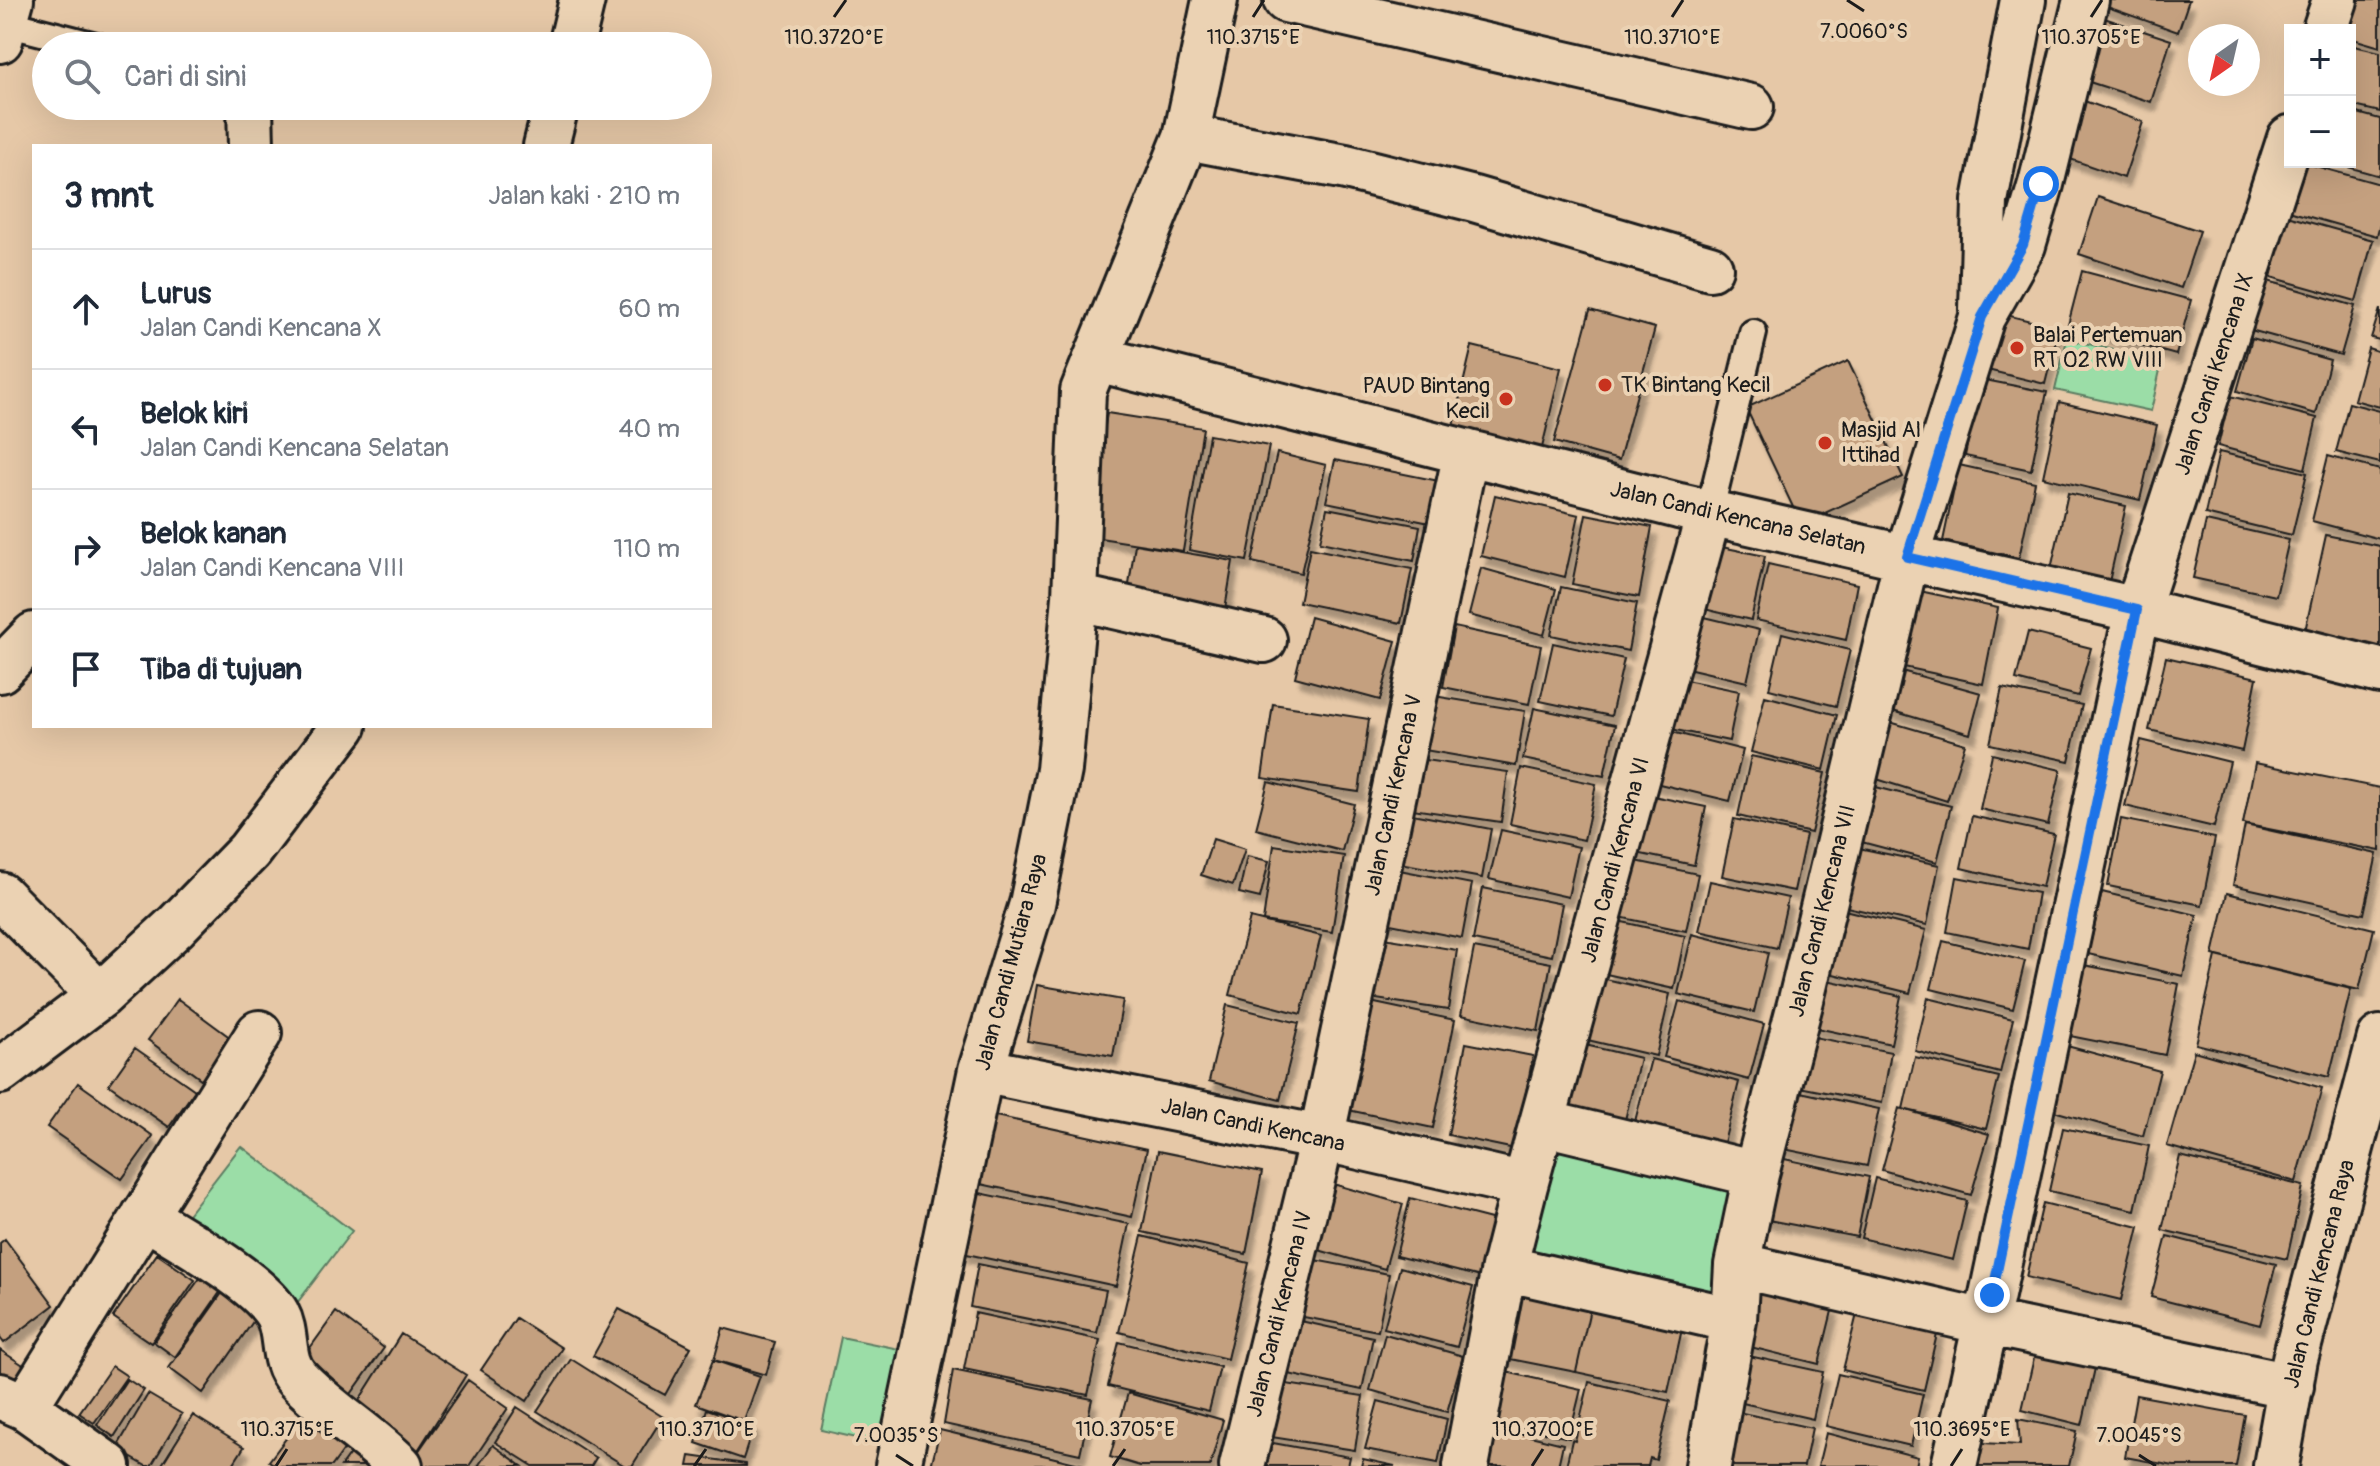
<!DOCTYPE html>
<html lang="id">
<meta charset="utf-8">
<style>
body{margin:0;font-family:Pangolin,sans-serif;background:#f6f6f7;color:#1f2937}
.controls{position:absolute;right:24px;top:24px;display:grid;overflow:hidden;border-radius:0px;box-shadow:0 8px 32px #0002}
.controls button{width:72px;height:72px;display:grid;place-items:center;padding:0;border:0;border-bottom:2px solid #e0e1e3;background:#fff;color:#1f2937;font:40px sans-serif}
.compass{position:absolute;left:2188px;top:24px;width:72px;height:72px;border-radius:50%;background:#fff;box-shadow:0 8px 32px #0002;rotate:214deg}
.stop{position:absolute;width:24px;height:24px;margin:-18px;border:6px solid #1a73e8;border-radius:50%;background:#fff}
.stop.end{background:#1a73e8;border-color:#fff;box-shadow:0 2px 8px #0008}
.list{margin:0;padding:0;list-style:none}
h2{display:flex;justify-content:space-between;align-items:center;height:104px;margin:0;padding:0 32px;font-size:34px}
h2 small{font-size:26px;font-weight:400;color:#747a83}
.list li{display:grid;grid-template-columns:52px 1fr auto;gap:24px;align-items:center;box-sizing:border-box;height:120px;padding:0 32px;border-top:2px solid #e0e1e3}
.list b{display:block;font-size:30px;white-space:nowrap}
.list p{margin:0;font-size:26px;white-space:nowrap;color:#747a83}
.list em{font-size:26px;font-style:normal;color:#747a83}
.icon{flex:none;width:44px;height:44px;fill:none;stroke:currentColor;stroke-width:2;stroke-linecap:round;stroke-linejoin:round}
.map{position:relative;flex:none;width:2380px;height:1466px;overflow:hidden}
.search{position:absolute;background:#fff;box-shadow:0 8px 32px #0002;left:32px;top:32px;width:680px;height:88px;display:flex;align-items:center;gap:20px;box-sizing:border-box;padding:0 28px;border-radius:44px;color:#747a83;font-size:30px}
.panel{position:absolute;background:#fff;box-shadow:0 8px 32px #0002;left:32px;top:144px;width:680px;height:584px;border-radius:0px}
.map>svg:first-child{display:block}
</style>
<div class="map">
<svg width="2380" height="1466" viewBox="0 0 2380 1466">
<defs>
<filter id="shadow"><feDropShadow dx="5" dy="9" stdDeviation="2" flood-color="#0004"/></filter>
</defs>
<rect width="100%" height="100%" fill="#e6c8a7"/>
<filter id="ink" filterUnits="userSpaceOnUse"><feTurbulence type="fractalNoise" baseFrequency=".0125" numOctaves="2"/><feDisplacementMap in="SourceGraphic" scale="16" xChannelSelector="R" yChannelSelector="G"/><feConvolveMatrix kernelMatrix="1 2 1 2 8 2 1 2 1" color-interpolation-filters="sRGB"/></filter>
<g filter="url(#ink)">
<path fill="#9bdda7" stroke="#5c7c62" stroke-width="2" d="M 2067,339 L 2162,361 L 2151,411 L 2055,390 Z
M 1560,1138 L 1738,1183 L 1709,1301 L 1530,1255 Z
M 241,1146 L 352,1231 L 297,1303 L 186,1217 Z
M 841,1337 L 899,1349 L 879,1443 L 821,1430 Z"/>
<path fill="#c4a07f" stroke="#1c1c1c" stroke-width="2" filter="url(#shadow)" d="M 2094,0 L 2189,0 L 2178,32 L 2093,2 Z
M 2348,0 L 2380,0 L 2380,47 L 2350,38 L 2350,30 L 2339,30 Z
M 2095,15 L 2171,40 L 2151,102 L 2074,77 Z
M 2350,45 L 2380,52 L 2380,112 L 2350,105 Z
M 2076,98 L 2143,122 L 2124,178 L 2056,154 Z
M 2350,111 L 2380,119 L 2380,176 L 2330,162 L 2350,162 Z
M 2301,162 L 2380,184 L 2380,225 L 2377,236 L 2285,210 Z
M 2098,197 L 2200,231 L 2181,288 L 2079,254 Z
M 2287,216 L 2373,240 L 2356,301 L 2271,277 Z
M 2082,271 L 2191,300 L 2176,355 L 2068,325 Z
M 2261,279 L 2355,306 L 2341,355 L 2247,329 Z
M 2380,309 L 2380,340 L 2371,338 Z
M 1590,310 L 1655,328 L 1619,460 L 1554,442 Z
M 1990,311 L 2059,328 L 2045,384 L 1975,367 Z
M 2252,338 L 2330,360 L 2316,414 L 2237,391 Z
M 1472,346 L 1561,368 L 1541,452 L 1452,430 Z
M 2368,348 L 2380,352 L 2380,407 L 2354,400 Z
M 1848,361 L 1903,477 L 1801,524 L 1746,408 Z
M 1980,379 L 2047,392 L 2031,470 L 1965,456 Z
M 2230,396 L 2317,418 L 2305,469 L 2218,446 Z
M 2059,402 L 2157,425 L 2140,500 L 2043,477 Z
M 2349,403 L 2380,411 L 2380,463 L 2336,452 Z
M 1107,413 L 1203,428 L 1183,551 L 1087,536 Z
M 1209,435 L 1269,446 L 1247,561 L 1189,550 Z
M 2219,452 L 2307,473 L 2292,535 L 2205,514 Z
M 1277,453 L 1326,465 L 1301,573 L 1252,562 Z
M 2328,456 L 2380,470 L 2380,539 L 2312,521 Z
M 1335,460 L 1439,481 L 1430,523 L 1326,502 Z
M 1959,465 L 2035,482 L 2019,558 L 1943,541 Z
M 2068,493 L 2126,506 L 2109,582 L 2051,569 Z
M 1495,495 L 1579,515 L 1565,577 L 1481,556 Z
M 1327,508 L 1420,526 L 1414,561 L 1320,542 Z
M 1586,514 L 1652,527 L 1639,597 L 1572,584 Z
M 2206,521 L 2289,540 L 2276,596 L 2193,578 Z
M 2326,535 L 2380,546 L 2380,648 L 2305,631 Z
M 1135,544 L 1233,561 L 1223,621 L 1126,605 Z
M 1717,546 L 1765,556 L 1751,620 L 1704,609 Z
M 1310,548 L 1412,569 L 1401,623 L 1299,602 Z
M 1768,564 L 1857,584 L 1846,640 L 1756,620 Z
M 1481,568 L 1556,589 L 1544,635 L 1469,615 Z
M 1561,587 L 1637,603 L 1628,651 L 1551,635 Z
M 1906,588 L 1998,608 L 1983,684 L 1890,664 Z
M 1696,615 L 1759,630 L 1747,682 L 1683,667 Z
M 1310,617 L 1396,641 L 1380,700 L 1295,677 Z
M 1454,627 L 1541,646 L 1529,704 L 1443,687 Z
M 2028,632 L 2091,648 L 2078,696 L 2016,680 Z
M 1782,633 L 1850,650 L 1836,706 L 1769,689 Z
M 1553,643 L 1624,659 L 1611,716 L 1540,701 Z
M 2166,657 L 2257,678 L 2242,751 L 2149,730 Z
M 1887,667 L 1981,693 L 1970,734 L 1876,706 Z
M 1676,678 L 1739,691 L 1729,741 L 1666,728 Z
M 2002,688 L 2082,705 L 2069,761 L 1990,744 Z
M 1428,695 L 1525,711 L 1516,766 L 1419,749 Z
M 1765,696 L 1837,715 L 1824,770 L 1751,752 Z
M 1273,704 L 1369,719 L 1359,792 L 1262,778 Z
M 1534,708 L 1615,725 L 1604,776 L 1523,759 Z
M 1883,720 L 1965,744 L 1947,801 L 1867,776 Z
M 1660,729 L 1743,750 L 1730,801 L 1647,781 Z
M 2141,740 L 2230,762 L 2214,827 L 2125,806 Z
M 1992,754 L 2061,770 L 2048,825 L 1980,809 Z
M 1751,756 L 1825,773 L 1811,833 L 1738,816 Z
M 1418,759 L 1508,772 L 1501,822 L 1412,809 Z
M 2255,763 L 2380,788 L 2380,851 L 2243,824 Z
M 1521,768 L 1596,784 L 1584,840 L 1510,824 Z
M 1268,782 L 1354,804 L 1342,851 L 1256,829 Z
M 1868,785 L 1951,806 L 1937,862 L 1854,840 Z
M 1634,792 L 1706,807 L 1694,865 L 1622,850 Z
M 1391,810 L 1491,829 L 1482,878 L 1383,860 Z
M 1972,816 L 2054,834 L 2042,887 L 1961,868 Z
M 1734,819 L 1806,835 L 1794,891 L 1722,876 Z
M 2121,819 L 2215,838 L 2202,905 L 2108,886 Z
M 2245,825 L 2377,854 L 2364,914 L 2233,885 Z
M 1501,830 L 1579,847 L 1568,897 L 1489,879 Z
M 1213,839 L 1245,849 L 1233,885 L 1201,875 Z
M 1274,845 L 1344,856 L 1332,932 L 1263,921 Z
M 1854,847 L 1939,865 L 1927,925 L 1842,906 Z
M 1247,856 L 1269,861 L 1260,898 L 1239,893 Z
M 1631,860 L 1698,874 L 1686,931 L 1619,917 Z
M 1389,868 L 1472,884 L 1462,938 L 1380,922 Z
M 1957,877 L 2038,893 L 2028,949 L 1947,932 Z
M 1710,881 L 1788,898 L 1777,948 L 1699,931 Z
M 1483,888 L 1562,904 L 1552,956 L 1473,940 Z
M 2102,892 L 2197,915 L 2183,976 L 2088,954 Z
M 2227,893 L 2374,929 L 2359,990 L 2213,955 Z
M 1832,907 L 1926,930 L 1910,993 L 1817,970 Z
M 1250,918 L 1321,936 L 1301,1014 L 1230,995 Z
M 1618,921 L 1685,936 L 1674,989 L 1606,974 Z
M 1692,934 L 1768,953 L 1754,1012 L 1678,994 Z
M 1372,936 L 1457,950 L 1448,1010 L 1363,997 Z
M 1943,941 L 2025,961 L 2013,1009 L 1931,989 Z
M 1474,948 L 1551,963 L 1538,1031 L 1461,1015 Z
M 2216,956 L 2351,989 L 2329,1077 L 2196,1044 Z
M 2084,965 L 2179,984 L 2165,1055 L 2070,1036 Z
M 1593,976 L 1670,994 L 1656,1056 L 1579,1038 Z
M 1822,979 L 1901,996 L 1891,1044 L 1812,1027 Z
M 1037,985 L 1123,1000 L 1113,1056 L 1027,1041 Z
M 1928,998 L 2013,1019 L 2000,1073 L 1915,1051 Z
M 178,999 L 239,1044 L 209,1085 L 148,1040 Z
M 1356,999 L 1455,1020 L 1433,1128 L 1334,1107 Z
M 1679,1001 L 1764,1024 L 1749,1080 L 1664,1057 Z
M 1227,1005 L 1299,1023 L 1280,1100 L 1209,1081 Z
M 1809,1036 L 1891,1052 L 1882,1103 L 1799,1087 Z
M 1466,1043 L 1533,1056 L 1515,1149 L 1448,1135 Z
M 1581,1044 L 1640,1058 L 1624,1124 L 1566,1110 Z
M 2067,1046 L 2160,1071 L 2143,1136 L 2050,1110 Z
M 135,1048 L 195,1090 L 169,1127 L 109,1085 Z
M 2194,1051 L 2322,1088 L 2296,1182 L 2167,1146 Z
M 1915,1057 L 1999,1077 L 1986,1129 L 1903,1109 Z
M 1651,1059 L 1739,1082 L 1722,1151 L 1633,1129 Z
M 78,1083 L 153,1136 L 122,1179 L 47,1127 Z
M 1791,1090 L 1879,1109 L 1867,1166 L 1779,1148 Z
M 1899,1108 L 1989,1134 L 1971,1195 L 1882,1170 Z
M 991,1115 L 1147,1149 L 1132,1217 L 976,1183 Z
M 2063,1128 L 2149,1146 L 2135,1210 L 2049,1191 Z
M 1158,1151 L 1262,1172 L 1246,1254 L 1142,1232 Z
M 2180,1156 L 2303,1186 L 2287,1259 L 2162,1230 Z
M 1775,1157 L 1869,1177 L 1857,1237 L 1763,1219 Z
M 1875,1178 L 1967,1201 L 1953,1260 L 1861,1238 Z
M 1319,1180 L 1403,1204 L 1385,1269 L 1301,1245 Z
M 975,1192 L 1129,1224 L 1116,1286 L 962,1253 Z
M 1410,1198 L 1499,1221 L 1485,1278 L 1396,1256 Z
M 2043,1203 L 2139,1227 L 2121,1300 L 2026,1277 Z
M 1142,1236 L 1249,1263 L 1227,1359 L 1119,1332 Z
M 2167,1236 L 2276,1264 L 2260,1325 L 2151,1297 Z
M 5,1239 L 54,1305 L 4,1343 L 0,1338 L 0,1243 Z
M 157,1254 L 195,1280 L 151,1343 L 113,1317 Z
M 1304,1258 L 1389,1274 L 1378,1331 L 1293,1315 Z
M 978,1264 L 1106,1290 L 1097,1333 L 970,1307 Z
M 1400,1267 L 1473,1287 L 1457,1347 L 1384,1328 Z
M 203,1274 L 223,1288 L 175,1357 L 154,1342 Z
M 1747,1286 L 1833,1307 L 1819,1364 L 1734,1343 Z
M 225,1289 L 259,1313 L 203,1393 L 169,1368 Z
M 1507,1293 L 1590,1309 L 1576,1372 L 1495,1356 Z
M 619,1309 L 691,1347 L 665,1395 L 593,1356 Z
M 1590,1309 L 1682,1329 L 1668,1392 L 1576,1372 Z
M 1858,1310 L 1938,1330 L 1924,1390 L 1843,1370 Z
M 336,1312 L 384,1348 L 346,1401 L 297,1366 Z
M 975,1313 L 1100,1340 L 1088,1395 L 964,1369 Z
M 516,1318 L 562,1348 L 527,1401 L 481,1370 Z
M 1296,1320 L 1373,1337 L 1362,1390 L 1284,1373 Z
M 723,1328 L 775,1342 L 766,1375 L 714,1360 Z
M 401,1334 L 466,1375 L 415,1455 L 351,1413 Z
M 1385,1334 L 1463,1356 L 1447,1412 L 1370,1390 Z
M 1119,1342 L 1220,1367 L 1209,1411 L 1108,1386 Z
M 2036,1349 L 2096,1364 L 2082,1425 L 2022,1410 Z
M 0,1350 L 31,1370 L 15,1395 L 0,1386 Z
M 1749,1356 L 1823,1372 L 1813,1419 L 1738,1402 Z
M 571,1359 L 663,1417 L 632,1466 L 625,1466 L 537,1411 Z
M 713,1360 L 760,1376 L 744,1421 L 696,1404 Z
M 112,1366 L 127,1376 L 94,1423 L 79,1413 Z
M 953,1370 L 1092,1399 L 1080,1454 L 944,1424 Z
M 1506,1372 L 1581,1389 L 1569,1438 L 1495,1421 Z
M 1838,1374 L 1923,1394 L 1911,1446 L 1826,1426 Z
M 127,1379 L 144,1390 L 114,1437 L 97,1425 Z
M 468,1380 L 508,1408 L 469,1466 L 410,1466 L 409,1465 Z
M 1274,1382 L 1363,1396 L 1355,1450 L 1265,1436 Z
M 1589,1382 L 1670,1401 L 1656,1460 L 1650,1458 L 1648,1466 L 1566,1466 L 1572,1440 L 1575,1441 Z
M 1128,1393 L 1223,1420 L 1210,1466 L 1140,1466 L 1110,1457 Z
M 148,1394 L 182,1414 L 151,1466 L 146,1466 L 116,1449 Z
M 2136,1395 L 2245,1415 L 2236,1466 L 2174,1466 L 2125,1457 Z
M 1378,1401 L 1447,1419 L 1438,1463 L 1365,1449 Z
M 517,1407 L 596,1458 L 591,1466 L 533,1466 L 495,1442 Z
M 707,1409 L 754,1425 L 743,1459 L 696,1443 Z
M 1738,1412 L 1812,1428 L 1804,1466 L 1727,1466 Z
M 193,1415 L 244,1447 L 232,1466 L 161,1466 Z
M 303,1416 L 345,1448 L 332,1466 L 276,1466 L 269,1461 Z
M 2018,1419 L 2077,1431 L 2069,1466 L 1978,1466 L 1983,1443 L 2020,1445 Z
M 1486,1425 L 1563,1444 L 1558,1466 L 1476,1466 Z
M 940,1430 L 1084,1465 L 931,1466 Z
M 1826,1433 L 1918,1457 L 1916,1466 L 1818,1466 Z
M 1262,1441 L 1350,1457 L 1348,1466 L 1257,1466 Z
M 357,1444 L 386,1466 L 341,1466 Z
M 493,1445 L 522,1466 L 478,1466 Z
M 690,1456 L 746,1464 L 746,1466 L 688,1466 Z
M 1363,1459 L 1395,1466 L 1361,1466 Z"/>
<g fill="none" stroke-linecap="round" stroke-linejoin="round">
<defs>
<path id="lane" d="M 6,23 L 96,46
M 1709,513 L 1753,333"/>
<path id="street" d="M 1286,0 L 1751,107
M 2325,30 L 2335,0
M 0,40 L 11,0
M 571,46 L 582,0
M 250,106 L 251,146
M 1186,137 L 1346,167 L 1474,199 L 1710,268
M 546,146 L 556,106
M 1982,310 L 1985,201 L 2023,0
M 1097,359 L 1679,506 L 2137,610 L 2380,671
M 1075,597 L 1264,640
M 0,670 L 34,635
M 0,895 L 100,996 L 176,926 L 249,851 L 344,726
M 981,1070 L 1321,1138 L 1525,1185
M 0,1071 L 100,996
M 1544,1123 L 1756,1174
M 144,1216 C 177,1236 259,1282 277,1314 C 288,1334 280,1360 297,1378 C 328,1411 368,1434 400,1466
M 1737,1265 L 1985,1322 L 2291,1386
M 1504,1268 L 1734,1320
M 0,1396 L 25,1407 L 108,1466
M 25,1407 L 259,1033
M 898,1466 L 981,1070 L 1032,904 L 1059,770 L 1075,597 L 1083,391 L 1186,137 L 1215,0
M 1242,1466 L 1316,1163 L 1466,452
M 1466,1466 L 1504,1268 L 1525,1185 L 1709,513
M 1708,1466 L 1734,1320 L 1737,1265 L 1756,1174 L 1801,1000 L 1907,557 L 1982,317 L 2023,245 L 2041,184 L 2086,0
M 1954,1466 L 1992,1295 L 2137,610 L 2290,138"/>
<path id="secondary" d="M 2276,1466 L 2295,1359 L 2380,1038"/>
</defs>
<use href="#lane" stroke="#1c1c1c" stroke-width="32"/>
<use href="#street" stroke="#1c1c1c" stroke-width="50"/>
<use href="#secondary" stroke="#1c1c1c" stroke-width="50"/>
<use href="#lane" stroke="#ebd2b3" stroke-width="26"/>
<use href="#street" stroke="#ebd2b3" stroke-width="44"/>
<use href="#secondary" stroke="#ebd2b3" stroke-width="44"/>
</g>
</g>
<g fill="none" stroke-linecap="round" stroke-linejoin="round" filter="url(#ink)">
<path stroke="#1a73e8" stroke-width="10" d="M 1992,1295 L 2137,610 L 1907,557 L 1982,317 L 2023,245 L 2041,184"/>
</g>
<path fill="none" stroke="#1c1c1c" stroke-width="3" d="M 1847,0 L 1864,11M 834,17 L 846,0M 1253,17 L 1264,0M 1672,17 L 1683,0M 2091,17 L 2102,0M 896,1455 L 913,1466M 2139,1455 L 2156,1466M 276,1466 L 287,1449M 694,1466 L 706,1449M 1113,1466 L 1125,1449M 1532,1466 L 1543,1449M 1951,1466 L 1962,1449"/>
<g fill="#c8321e" stroke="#ebd2b3" stroke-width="3">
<circle cx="2017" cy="348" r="8"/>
<circle cx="1605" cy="385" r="8"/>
<circle cx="1506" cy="399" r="8"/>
<circle cx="1825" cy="443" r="8"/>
</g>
<g text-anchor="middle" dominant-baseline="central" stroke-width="8" stroke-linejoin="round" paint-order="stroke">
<g font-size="22" fill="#1c1c1c" stroke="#ebd2b3" text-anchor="start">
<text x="2033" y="335">Balai Pertemuan<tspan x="2033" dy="25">RT 02 RW VIII</tspan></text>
<text x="1621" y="385">TK Bintang Kecil</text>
<text x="1490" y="386" text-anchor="end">PAUD Bintang<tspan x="1490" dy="25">Kecil</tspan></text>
<text x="1841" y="430">Masjid Al<tspan x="1841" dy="25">Ittihad</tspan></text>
</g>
<g font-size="22" fill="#1c1c1c" stroke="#ebd2b3">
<text transform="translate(2214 374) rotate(-72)">Jalan Candi Kencana IX</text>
<text transform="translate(1738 518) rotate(13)">Jalan Candi Kencana Selatan</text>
<text transform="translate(1393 795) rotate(-78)">Jalan Candi Kencana V</text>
<text transform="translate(1615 860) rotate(-75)">Jalan Candi Kencana VI</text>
<text transform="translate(1822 911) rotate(-76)">Jalan Candi Kencana VII</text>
<text transform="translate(1011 962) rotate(-75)">Jalan Candi Mutiara Raya</text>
<text transform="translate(1253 1125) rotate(12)">Jalan Candi Kencana</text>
<text transform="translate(2319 1274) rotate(-76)">Jalan Candi Kencana Raya</text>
<text transform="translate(1279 1314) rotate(-76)">Jalan Candi Kencana IV</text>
</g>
</g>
<g font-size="20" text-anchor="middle" fill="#1c1c1c" stroke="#ebd2b3" stroke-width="8" stroke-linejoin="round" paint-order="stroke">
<text x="1864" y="38">7.0060°S</text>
<text x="834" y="44">110.3720°E</text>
<text x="1253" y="44">110.3715°E</text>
<text x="1672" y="44">110.3710°E</text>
<text x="2091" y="44">110.3705°E</text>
<text x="287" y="1436">110.3715°E</text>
<text x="706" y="1436">110.3710°E</text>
<text x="1125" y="1436">110.3705°E</text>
<text x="1543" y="1436">110.3700°E</text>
<text x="1962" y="1436">110.3695°E</text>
<text x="896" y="1442">7.0035°S</text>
<text x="2139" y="1442">7.0045°S</text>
</g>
</svg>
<div class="controls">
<button>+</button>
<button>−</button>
</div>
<svg class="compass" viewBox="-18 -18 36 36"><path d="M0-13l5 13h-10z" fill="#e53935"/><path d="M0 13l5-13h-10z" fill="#747a83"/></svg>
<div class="stop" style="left:2041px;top:184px"></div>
<div class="stop end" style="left:1992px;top:1295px"></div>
<div class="search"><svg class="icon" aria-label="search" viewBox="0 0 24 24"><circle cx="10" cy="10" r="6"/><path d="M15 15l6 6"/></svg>Cari di sini</div>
<section class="panel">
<h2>3 mnt<small>Jalan kaki · 210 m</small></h2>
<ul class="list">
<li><svg class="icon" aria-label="ahead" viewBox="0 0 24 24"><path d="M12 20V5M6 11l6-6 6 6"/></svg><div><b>Lurus</b><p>Jalan Candi Kencana X</p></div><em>60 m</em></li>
<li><svg class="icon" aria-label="left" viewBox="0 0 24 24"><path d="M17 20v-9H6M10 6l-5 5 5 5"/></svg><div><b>Belok kiri</b><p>Jalan Candi Kencana Selatan</p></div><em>40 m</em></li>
<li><svg class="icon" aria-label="right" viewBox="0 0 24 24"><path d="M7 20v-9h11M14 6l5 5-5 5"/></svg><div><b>Belok kanan</b><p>Jalan Candi Kencana VIII</p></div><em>110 m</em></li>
<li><svg class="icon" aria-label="arrive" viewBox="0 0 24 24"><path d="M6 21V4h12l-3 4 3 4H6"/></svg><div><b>Tiba di tujuan</b></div></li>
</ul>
</section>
</div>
